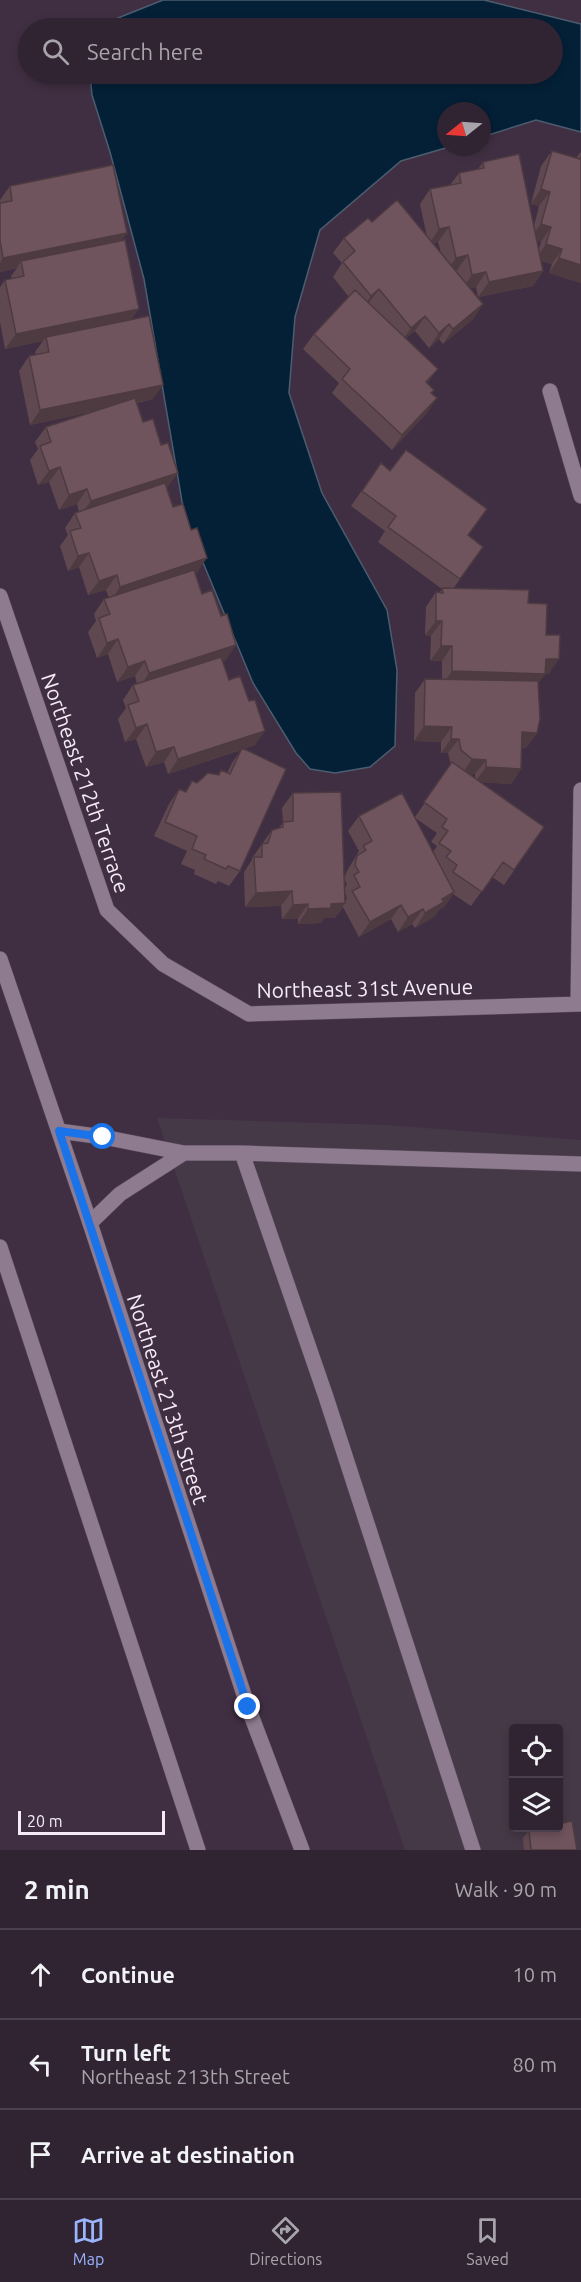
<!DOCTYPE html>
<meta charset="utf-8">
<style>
body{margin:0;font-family:Ubuntu,sans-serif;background:#382b3a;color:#f1f3f6}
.controls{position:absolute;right:18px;bottom:18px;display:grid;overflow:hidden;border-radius:6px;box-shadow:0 3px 9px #0003}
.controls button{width:54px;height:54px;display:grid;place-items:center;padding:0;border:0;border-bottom:2px solid #4b404d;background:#302332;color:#f1f3f6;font:30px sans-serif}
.compass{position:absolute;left:437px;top:102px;width:54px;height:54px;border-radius:50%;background:#302332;box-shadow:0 3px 9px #0003;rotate:253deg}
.scale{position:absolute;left:18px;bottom:15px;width:147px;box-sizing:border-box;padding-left:6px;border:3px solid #f5eaf6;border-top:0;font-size:16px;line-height:21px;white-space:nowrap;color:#f5eaf6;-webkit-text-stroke:4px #402f42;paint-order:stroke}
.stop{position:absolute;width:18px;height:18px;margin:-14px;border:4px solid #1a73e8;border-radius:50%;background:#fff}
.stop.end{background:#1a73e8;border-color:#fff;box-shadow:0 2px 6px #0008}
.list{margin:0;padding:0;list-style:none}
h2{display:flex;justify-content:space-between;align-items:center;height:78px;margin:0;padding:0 24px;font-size:26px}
h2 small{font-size:20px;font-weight:400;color:#a8a4ac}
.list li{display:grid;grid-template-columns:39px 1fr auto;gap:18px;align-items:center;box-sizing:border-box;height:90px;padding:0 24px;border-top:2px solid #4b404d}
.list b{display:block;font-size:22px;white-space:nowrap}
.list p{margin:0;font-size:20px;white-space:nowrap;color:#a8a4ac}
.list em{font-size:20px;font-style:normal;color:#a8a4ac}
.icon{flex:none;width:33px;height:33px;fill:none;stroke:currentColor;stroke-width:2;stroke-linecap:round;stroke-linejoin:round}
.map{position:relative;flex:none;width:581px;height:1850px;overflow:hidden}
.search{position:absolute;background:#302332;box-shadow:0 3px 9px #0003;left:18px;right:18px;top:18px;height:66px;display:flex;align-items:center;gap:15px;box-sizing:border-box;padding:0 21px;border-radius:33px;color:#a8a4ac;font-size:22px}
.sheet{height:348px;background:#302332}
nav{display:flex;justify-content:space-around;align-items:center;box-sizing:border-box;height:84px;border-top:2px solid #4b404d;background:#302332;font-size:16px;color:#a8a4ac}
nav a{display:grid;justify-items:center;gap:3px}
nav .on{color:#99b5fd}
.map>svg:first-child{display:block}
</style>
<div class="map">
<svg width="581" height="1850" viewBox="0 0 581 1850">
<rect width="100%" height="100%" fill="#402f42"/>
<path fill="#463947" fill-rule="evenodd" d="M 157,1118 L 386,1125 L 581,1140 L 581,1850 L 405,1850 ZM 514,1728 L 558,1728 L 558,1828 L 514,1828 Z"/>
<path fill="#042037" stroke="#4c5d70" stroke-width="1.5" d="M 163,0 L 484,0 L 581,24 L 581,132 L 536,120 L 482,137 L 482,111 L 446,111 L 446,147 L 449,147 L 401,161 L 320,230 L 295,317 L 289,393 L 322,493 L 387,610 L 397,670 L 395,746 L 370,767 L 335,773 L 310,769 L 296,753 L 253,683 L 185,519 L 144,279 L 110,152 L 92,95 L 90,74 L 552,74 L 552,28 L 109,28 L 118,18 Z"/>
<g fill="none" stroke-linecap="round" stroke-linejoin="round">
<defs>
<path id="service" d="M 59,1131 L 103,1137 L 184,1153 L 242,1153 L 581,1164
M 242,1153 L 326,1397 L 473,1850
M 90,1223 L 120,1194 L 184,1153"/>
<path id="minor" d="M 550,391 L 581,496
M 0,596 L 107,910 L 163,964 L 249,1014 L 581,1004
M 578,1003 L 581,790"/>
<path id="tertiary" d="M 0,959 L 90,1223 L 248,1707 L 302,1850
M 0,1247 L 198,1850"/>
</defs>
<use href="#service" stroke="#5d4e5e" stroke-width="16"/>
<use href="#minor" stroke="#5d4e5e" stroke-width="16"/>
<use href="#tertiary" stroke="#5d4e5e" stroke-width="16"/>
<use href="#service" stroke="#8e7b90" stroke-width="15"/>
<use href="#minor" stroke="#8e7b90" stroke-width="15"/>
<use href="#tertiary" stroke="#8e7b90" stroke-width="15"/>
</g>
<path fill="#604850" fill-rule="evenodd" d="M 552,151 L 576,158 L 581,152 L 581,283 L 549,273 L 552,264 L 541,261 L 543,271 L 533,286 L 478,297 L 476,287 L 470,288 L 483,304 L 473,319 L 443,344 L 439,339 L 429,348 L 415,331 L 406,338 L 432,394 L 427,413 L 392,450 L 332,393 L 339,383 L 303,349 L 314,334 L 349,297 L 333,277 L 342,263 L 333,253 L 344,238 L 372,222 L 427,237 L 420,204 L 430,189 L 450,185 L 459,173 L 478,169 L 483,162 L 534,226 L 539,206 L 531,204 L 541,166 ZM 537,240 L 541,242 L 539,249 ZM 438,242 L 441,253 L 433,243 Z
M 10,186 L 121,241 L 131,320 L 153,399 L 137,403 L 167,488 L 166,488 L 197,573 L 195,574 L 226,660 L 222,661 L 229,680 L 255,745 L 243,749 L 240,871 L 229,886 L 218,881 L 216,884 L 194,874 L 195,870 L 181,864 L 187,851 L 154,836 L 169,804 L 179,789 L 185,792 L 192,781 L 197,783 L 218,775 L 221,770 L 227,773 L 232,763 L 241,750 L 168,774 L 164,762 L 146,767 L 136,739 L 125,742 L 118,719 L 126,708 L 123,700 L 133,685 L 137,684 L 135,676 L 117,682 L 108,654 L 97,658 L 88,632 L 96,621 L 94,614 L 104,599 L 109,598 L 106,590 L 88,595 L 79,567 L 68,571 L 60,546 L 68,535 L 65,528 L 75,513 L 79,512 L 77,504 L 59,510 L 49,482 L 38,485 L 30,460 L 38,449 L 35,442 L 46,427 L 91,412 L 30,425 L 19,371 L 29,356 L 36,355 L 35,352 L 43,341 L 5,349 L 0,322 L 0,287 L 5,280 L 12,279 L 11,276 L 17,268 L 0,272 L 0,200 Z
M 381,463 L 468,535 L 483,547 L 453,589 L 528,603 L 546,635 L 549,674 L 545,674 L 538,684 L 537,733 L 526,748 L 522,748 L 521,769 L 511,784 L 481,782 L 544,827 L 504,885 L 492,877 L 471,906 L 453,894 L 444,907 L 439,910 L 434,917 L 415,928 L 412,924 L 398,932 L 391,919 L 359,937 L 343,907 L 335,918 L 324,918 L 321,923 L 298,924 L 298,919 L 282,919 L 281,906 L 245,907 L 244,872 L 252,860 L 252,858 L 272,830 L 279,828 L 283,823 L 282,808 L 293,793 L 345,888 L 347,884 L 344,879 L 347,871 L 359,851 L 348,831 L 359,816 L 415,817 L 451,765 L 448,753 L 441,753 L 441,742 L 414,741 L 415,693 L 425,679 L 442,679 L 442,661 L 430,661 L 431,636 L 425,635 L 426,607 L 436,592 L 439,593 L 442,589 L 378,542 L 385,531 L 351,506 ZM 470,774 L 475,774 L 475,778 ZM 415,818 L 437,833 L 431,842 L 437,846 L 433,852 ZM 345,893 L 347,898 L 345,901 Z
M 529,1830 L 577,1850 L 524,1850 L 523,1838 Z"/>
<path fill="#4e3b41" d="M 541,189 L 550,192 L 539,206 L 531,204 Z
M 541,224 L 551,227 L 541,242 L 530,238 Z
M 449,227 L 438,242 L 429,244 L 439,229 Z
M 127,233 L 117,247 L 21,261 L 17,268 L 0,272 L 0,263 L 3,258 Z
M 546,244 L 562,249 L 552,264 L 536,259 Z
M 468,255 L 457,270 L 445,273 L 456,258 Z
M 559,258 L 581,265 L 581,283 L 549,273 Z
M 543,271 L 533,286 L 478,297 L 489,282 Z
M 486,272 L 476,287 L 461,290 L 472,275 Z
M 379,289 L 368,304 L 361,310 L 371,296 Z
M 483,304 L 473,319 L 443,344 L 453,329 Z
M 139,309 L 129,323 L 46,337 L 43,341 L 5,349 L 16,334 Z
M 425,316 L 415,331 L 401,342 L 411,328 Z
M 449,324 L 439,339 L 429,348 L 439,333 Z
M 438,369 L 428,383 L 426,382 Z
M 163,385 L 153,399 L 30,425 L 40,410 Z
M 437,398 L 427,413 L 392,450 L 402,435 Z
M 60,467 L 49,482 L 38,485 L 49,471 Z
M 178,473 L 167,488 L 80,516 L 91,501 Z
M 87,489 L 77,504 L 59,510 L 69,495 Z
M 89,553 L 79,567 L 68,571 L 78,556 Z
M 207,558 L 197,573 L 110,602 L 120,587 Z
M 117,575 L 106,590 L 88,595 L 99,581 Z
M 436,621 L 442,621 L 431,636 L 425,635 Z
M 118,639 L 108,654 L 97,658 L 107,643 Z
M 236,645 L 226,660 L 139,688 L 149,673 Z
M 441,646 L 452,646 L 442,661 L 430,661 Z
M 546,659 L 559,659 L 549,674 L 545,674 L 535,688 L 442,686 L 452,671 Z
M 145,661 L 135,676 L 117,682 L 128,667 Z
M 147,724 L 136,739 L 125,742 L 136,728 Z
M 424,726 L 452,727 L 441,742 L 414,741 Z
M 265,731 L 255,745 L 168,774 L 178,759 Z
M 522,732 L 537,733 L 526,748 L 512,747 Z
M 451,739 L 459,739 L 448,753 L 441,753 Z
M 174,747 L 164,762 L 146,767 L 156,752 Z
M 472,759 L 486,760 L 475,774 L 462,774 Z
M 486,767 L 521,769 L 511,784 L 475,782 Z
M 292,891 L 281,906 L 245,907 L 256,893 Z
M 454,892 L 444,907 L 439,910 L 434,917 L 415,928 L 425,913 L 442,899 Z
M 345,903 L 335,918 L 324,918 L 321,923 L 298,924 L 308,909 L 331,904 Z
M 308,904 L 298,919 L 282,919 L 293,905 Z
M 401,905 L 391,919 L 359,937 L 370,922 Z
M 423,909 L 412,924 L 398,932 L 408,917 Z"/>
<path fill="#70545d" stroke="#4e3b41" stroke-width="1.5" d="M 552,151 L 580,159 L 581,156 L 581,265 L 559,258 L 562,249 L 546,244 L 551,227 L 541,224 L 550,192 L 541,189 Z
M 519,154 L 543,271 L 489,282 L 486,272 L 472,275 L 468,255 L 456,258 L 449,227 L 439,229 L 430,189 L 461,183 L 459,173 L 484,168 L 483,162 Z
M 113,165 L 127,233 L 3,258 L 0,240 L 0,203 L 12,201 L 10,186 Z
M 397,200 L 483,304 L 453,329 L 449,324 L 439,333 L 425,316 L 411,328 L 379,289 L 371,296 L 343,262 L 355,251 L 344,238 L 368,218 L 372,222 Z
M 125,240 L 139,309 L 16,334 L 5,280 L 24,276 L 21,261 Z
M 355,290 L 438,369 L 426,382 L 434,390 L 431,393 L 437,398 L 402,435 L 342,379 L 350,369 L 314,334 Z
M 149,316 L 163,385 L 40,410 L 29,356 L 49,352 L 46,337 Z
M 135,398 L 143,422 L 153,419 L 161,445 L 168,443 L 178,473 L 91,501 L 87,489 L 69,495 L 60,467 L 49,471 L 40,446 L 51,442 L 46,427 Z
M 406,450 L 487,509 L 468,535 L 483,547 L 460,579 L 388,527 L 396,516 L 362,491 L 381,463 L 390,471 Z
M 165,483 L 173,507 L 183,504 L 191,530 L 197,528 L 207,558 L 120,587 L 117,575 L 99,581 L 89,553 L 78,556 L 70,531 L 81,528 L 75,513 Z
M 194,570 L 202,594 L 212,590 L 221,616 L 227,614 L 236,645 L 149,673 L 145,661 L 128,667 L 118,639 L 107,643 L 99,618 L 110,614 L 104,599 Z
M 442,588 L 529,590 L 528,603 L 547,604 L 546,635 L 560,635 L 559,659 L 546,659 L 545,674 L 452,671 L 452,646 L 441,646 L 442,621 L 436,621 L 436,592 L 443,593 Z
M 221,657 L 229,680 L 240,676 L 249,701 L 255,700 L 265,731 L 178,759 L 174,747 L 156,752 L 147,724 L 136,728 L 128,705 L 139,701 L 133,685 Z
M 425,679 L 538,681 L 540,719 L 537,733 L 522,732 L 521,769 L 486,767 L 486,760 L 472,759 L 461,750 L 459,739 L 451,739 L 452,727 L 424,726 Z
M 242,748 L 286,769 L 240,871 L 228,866 L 226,869 L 204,859 L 206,855 L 192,849 L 197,836 L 165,822 L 179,789 L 186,792 L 192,781 L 197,783 L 208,773 L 219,775 L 221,770 L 230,774 Z
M 452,762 L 544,827 L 514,870 L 503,862 L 482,892 L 453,872 L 457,865 L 446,857 L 451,851 L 439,843 L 448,831 L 442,827 L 447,819 L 424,802 Z
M 341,792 L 345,903 L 331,904 L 331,908 L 308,909 L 308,904 L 293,905 L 292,891 L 256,893 L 254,857 L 262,857 L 262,844 L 268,843 L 272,830 L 283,827 L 283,822 L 293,821 L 293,793 Z
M 402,793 L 454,892 L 442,899 L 444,902 L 425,913 L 423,909 L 408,917 L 401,905 L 370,922 L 352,891 L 360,887 L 354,875 L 359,872 L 355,865 L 357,856 L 366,850 L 363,846 L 372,841 L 359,816 Z
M 572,1821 L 577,1850 L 531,1850 L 529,1830 L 540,1827 L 558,1827 L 558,1824 Z"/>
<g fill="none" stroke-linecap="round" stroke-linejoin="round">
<path stroke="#1a73e8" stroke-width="8" d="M 103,1137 L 59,1131 L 248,1707"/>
</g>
<g text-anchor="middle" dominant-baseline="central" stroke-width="6" stroke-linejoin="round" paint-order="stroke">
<g font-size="21" fill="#f5eaf6" stroke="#402f42">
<text transform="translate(86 783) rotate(71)">Northeast 212th Terrace</text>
<text transform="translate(365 988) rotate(-1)">Northeast 31st Avenue</text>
<text transform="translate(168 1399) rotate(72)">Northeast 213th Street</text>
</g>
</g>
</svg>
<div class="controls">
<button><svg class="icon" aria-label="locate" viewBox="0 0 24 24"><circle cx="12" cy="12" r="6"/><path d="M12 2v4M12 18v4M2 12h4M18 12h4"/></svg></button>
<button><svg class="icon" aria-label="layers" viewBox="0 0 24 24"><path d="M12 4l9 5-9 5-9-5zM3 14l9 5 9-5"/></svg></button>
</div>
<svg class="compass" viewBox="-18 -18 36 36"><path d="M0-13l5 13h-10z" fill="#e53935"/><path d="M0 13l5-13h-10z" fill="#a8a4ac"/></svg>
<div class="scale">20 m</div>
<div class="stop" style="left:103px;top:1137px"></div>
<div class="stop end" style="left:248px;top:1707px"></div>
<div class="search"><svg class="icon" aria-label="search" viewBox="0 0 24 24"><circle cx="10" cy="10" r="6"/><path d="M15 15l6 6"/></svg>Search here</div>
</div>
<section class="sheet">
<h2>2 min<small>Walk · 90 m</small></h2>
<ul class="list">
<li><svg class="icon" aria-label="ahead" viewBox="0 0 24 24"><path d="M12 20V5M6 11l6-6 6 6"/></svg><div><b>Continue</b></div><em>10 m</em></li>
<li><svg class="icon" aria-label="left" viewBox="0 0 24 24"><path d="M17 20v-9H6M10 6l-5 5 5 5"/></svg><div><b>Turn left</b><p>Northeast 213th Street</p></div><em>80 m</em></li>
<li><svg class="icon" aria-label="arrive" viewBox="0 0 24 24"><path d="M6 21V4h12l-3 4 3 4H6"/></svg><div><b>Arrive at destination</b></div></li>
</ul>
</section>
<nav>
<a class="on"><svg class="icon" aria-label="map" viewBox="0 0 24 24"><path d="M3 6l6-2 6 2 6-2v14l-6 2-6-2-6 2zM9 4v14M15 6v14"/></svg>Map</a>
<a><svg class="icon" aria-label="directions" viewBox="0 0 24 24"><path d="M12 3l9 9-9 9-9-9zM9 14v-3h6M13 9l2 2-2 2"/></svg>Directions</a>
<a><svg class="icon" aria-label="saved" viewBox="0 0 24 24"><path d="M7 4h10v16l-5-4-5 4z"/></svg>Saved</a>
</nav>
